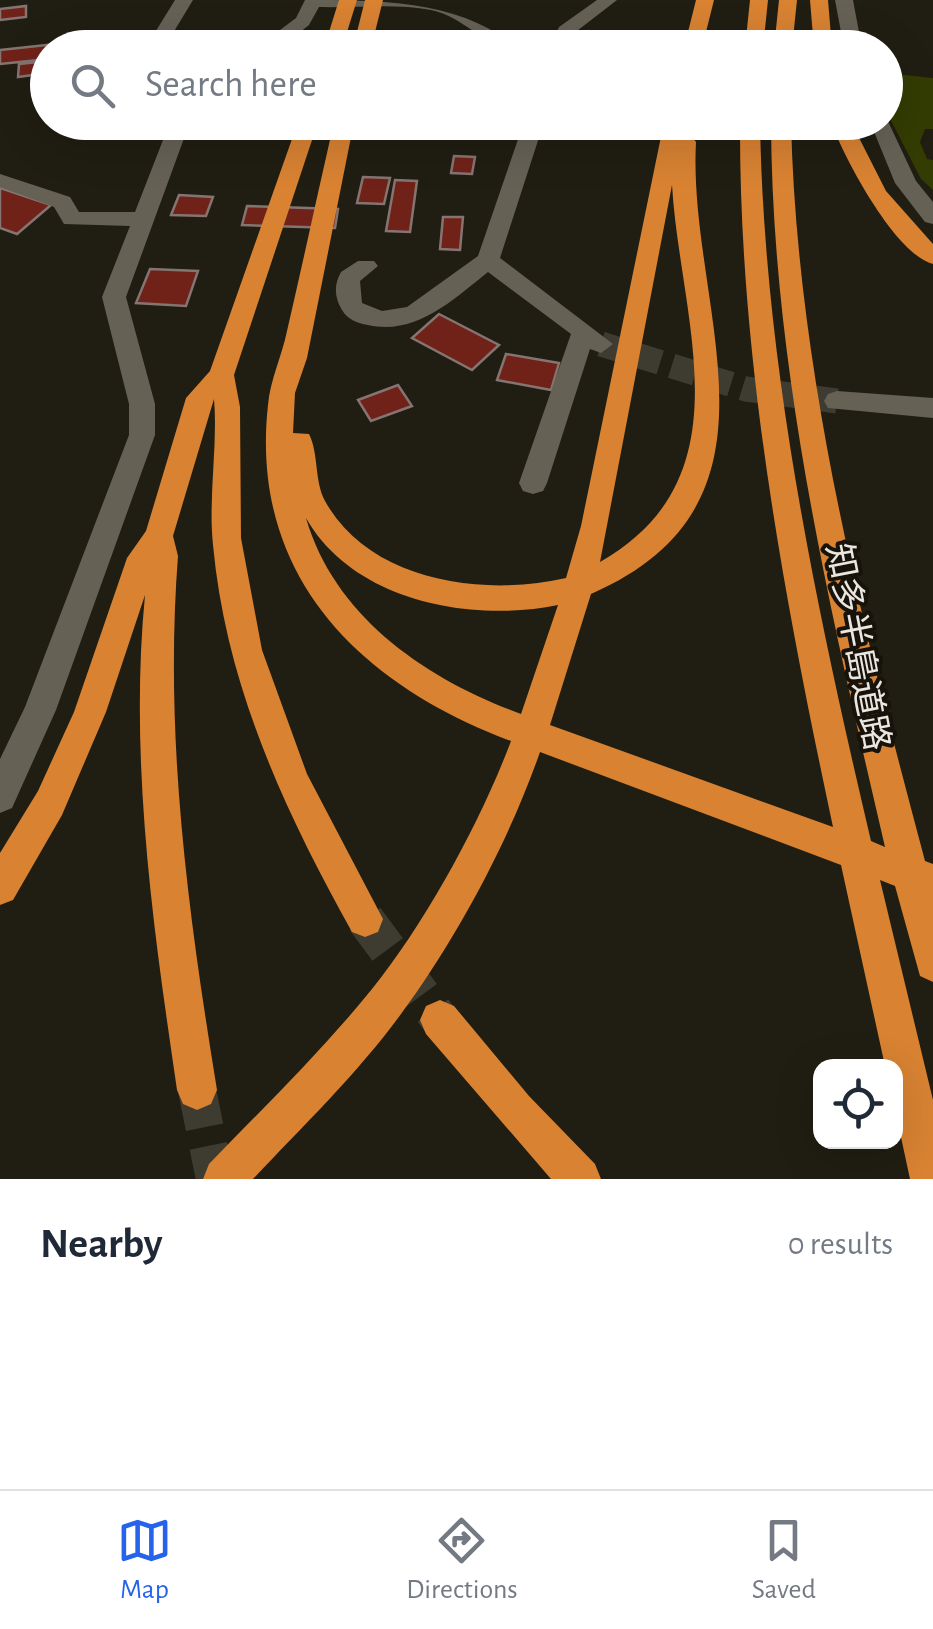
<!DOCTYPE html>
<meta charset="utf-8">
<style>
body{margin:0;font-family:"Alegreya Sans","Noto Sans JP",sans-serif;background:#f2f2f3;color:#1f2937}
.controls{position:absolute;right:30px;bottom:30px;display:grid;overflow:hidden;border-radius:20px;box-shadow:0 10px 40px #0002}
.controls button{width:90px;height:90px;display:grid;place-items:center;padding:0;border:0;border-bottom:2px solid #e0e1e3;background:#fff;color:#1f2937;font:50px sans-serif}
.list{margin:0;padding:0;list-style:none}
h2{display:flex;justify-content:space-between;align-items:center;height:130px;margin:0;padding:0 40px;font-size:42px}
h2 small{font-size:32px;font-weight:400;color:#747a83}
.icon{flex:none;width:55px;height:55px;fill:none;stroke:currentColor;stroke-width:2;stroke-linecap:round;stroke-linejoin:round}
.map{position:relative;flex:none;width:933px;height:1179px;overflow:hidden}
.search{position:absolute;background:#fff;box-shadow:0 10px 40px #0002;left:30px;right:30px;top:30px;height:110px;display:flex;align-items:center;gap:25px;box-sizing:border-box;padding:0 35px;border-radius:55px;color:#747a83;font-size:38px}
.sheet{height:310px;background:#fff}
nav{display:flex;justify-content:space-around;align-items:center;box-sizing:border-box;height:140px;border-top:2px solid #e0e1e3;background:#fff;font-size:28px;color:#747a83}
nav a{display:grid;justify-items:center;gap:5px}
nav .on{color:#2563eb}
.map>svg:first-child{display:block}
</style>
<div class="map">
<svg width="933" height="1179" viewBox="0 0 933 1179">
<rect width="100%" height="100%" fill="#201d12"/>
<path fill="#333c02" d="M 886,73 L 933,78 L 933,129 L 925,129 L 920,142 L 927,159 L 933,160 L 933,190 L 921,179 L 886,111 Z"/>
<path fill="#712218" stroke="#847472" stroke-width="2.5" d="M 26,6 L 26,17 L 0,20 L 0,9 Z
M 84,41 L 84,48 L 48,48 L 48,59 L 0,64 L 0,50 Z
M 48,61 L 48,73 L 18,77 L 19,64 Z
M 398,122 L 429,122 L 427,138 L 395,137 Z
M 454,156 L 475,157 L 472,174 L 451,173 Z
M 363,177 L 390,178 L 384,204 L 357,203 Z
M 395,180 L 417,181 L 410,232 L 386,231 Z
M 0,188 L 51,205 L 17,234 L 0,228 Z
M 179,195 L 213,197 L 206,216 L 171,215 Z
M 247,206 L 338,209 L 335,228 L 242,225 Z
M 443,217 L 463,217 L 460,250 L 440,249 Z
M 150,269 L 198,271 L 186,306 L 136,303 Z
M 439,314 L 499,345 L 472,370 L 412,338 Z
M 506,354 L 559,363 L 551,390 L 497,380 Z
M 398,385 L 412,406 L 371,421 L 358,400 Z"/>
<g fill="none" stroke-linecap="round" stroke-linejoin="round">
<path stroke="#3e3b31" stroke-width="25" stroke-dasharray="25 12" stroke-linecap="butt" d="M 601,344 L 746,389 L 837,401"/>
<path stroke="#3e3b31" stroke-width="38" stroke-dasharray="38 19" stroke-linecap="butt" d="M 365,919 L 440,1020
M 197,1090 L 215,1179"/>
<path fill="#666155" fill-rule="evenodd" d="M 175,0 L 193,0 L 173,33 L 272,36 L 296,18 L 305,0 C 380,0 461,0 517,48 C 484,48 465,17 431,10 C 396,3 355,8 319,7 L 309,25 L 280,48 L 168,44 L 154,34 Z
M 597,0 L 617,0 L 573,34 L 568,48 L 550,48 L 559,27 Z
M 835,0 L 853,0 L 862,48 L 844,48 Z
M 886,117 L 916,181 L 933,202 L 933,224 L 925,222 L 895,183 L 870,122 L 886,122 Z
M 170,122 L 190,122 L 126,297 L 155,404 L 155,435 L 56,710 L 12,808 L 0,813 L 0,759 L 25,707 L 129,435 L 129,404 L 102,297 L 130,226 L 64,224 L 54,207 L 0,187 L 0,174 L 70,197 L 79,212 L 135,212 Z
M 524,122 L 544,122 L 500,258 L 613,344 L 601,353 L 590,349 L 547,483 L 543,491 L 533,494 L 523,491 L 519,483 L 571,334 L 488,272 C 454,299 416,336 368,325 C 357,323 348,320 342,310 C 334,297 334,284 341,272 L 358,261 L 374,261 L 378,266 L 360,281 L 362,303 L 382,311 L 407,307 L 478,256 Z
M 837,391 L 933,398 L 933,418 L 828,408 L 824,401 L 828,394 Z"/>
<path fill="#d88232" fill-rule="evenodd" d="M 339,0 L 357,0 L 342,48 L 324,48 Z
M 365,0 L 383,0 L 371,48 L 353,48 Z
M 696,0 L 714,0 L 702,48 L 684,48 Z
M 750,0 L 768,0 L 763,48 L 745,48 Z
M 779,0 L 797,0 L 792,48 L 774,48 Z
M 810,0 L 828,0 L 832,48 L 814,48 Z
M 298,122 L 318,122 L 234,375 L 240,407 L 241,538 L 262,650 L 307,774 L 383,919 L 378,932 L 365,937 L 352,932 C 284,810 226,685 213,545 C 208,496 218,447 214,399 L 173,536 L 178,556 C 164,737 188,912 217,1090 L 211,1104 L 197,1110 L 183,1104 L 177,1090 C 153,926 129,760 145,595 L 106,712 L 62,815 L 13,900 L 0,905 L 0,853 L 38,791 L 74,712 L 127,558 L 146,531 L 186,398 L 210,371 Z
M 334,122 L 354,122 L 307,358 L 295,393 L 293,433 L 309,434 C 319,454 314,480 325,501 C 370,582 484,597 566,578 L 581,526 L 664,122 L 684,122 L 681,137 L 693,138 L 696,142 C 687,308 802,502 591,594 L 550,725 L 833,827 C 784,597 739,359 740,122 L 760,122 C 764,364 816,607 871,841 L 885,847 C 830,610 772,367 771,122 L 791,122 C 797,372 861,621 925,861 L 933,864 L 933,982 L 920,976 L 895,886 L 880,880 L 933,1100 L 933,1179 L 910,1179 L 896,1114 L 896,1066 L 885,1066 L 841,865 L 540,752 C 509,841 457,938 401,1014 C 358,1073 303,1126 253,1179 L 203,1179 L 209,1164 C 264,1107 322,1051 372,989 C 426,922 481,821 511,741 C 361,685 249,577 268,405 C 270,380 282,356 287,331 C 303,262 318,192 334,122 ZM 672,185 C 680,321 749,477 600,562 ZM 306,518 C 353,601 471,623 558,605 L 521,714 C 428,680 335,618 306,518 Z
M 831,122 L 851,122 L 886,191 L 933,244 L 933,264 C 895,254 844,158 831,122 Z
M 440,1000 L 454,1006 L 529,1096 L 595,1164 L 601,1179 L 551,1179 L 426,1034 L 420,1020 L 426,1006 Z"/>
</g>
<g text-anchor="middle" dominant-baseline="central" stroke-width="8" stroke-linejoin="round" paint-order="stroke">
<g font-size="35" fill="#eae7e0" stroke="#17130a">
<text transform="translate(857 647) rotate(79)">知多半島道路</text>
</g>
</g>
</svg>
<div class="controls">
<button><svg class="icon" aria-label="locate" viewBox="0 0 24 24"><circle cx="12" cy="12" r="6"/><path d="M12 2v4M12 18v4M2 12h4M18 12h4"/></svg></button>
</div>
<div class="search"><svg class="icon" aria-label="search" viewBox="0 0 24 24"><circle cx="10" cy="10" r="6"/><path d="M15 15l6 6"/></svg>Search here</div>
</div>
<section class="sheet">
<h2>Nearby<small>0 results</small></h2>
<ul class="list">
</ul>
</section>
<nav>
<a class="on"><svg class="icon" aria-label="map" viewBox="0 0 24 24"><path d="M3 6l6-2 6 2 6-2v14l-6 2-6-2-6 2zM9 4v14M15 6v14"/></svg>Map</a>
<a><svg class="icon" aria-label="directions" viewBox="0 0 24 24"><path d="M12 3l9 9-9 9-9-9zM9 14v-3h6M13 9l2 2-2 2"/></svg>Directions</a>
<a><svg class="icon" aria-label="saved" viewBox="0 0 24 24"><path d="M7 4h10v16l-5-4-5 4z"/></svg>Saved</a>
</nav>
